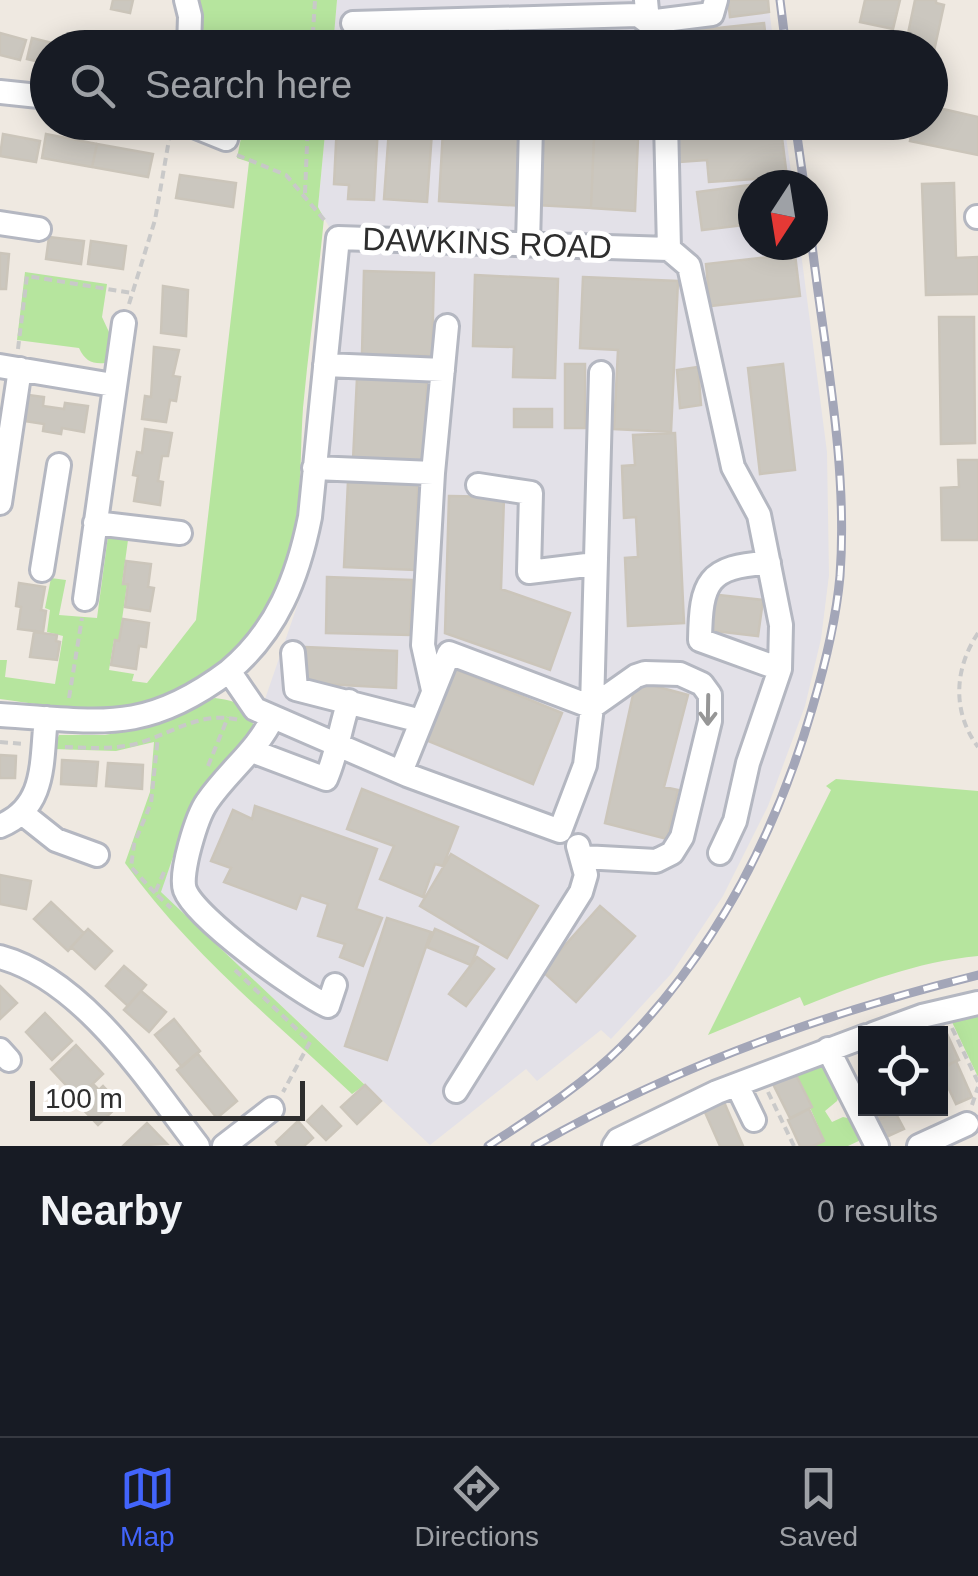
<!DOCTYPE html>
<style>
body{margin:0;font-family:Arial,sans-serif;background:#242831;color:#f1f3f6}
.controls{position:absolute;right:30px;bottom:30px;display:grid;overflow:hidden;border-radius:0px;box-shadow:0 5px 25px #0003}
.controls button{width:90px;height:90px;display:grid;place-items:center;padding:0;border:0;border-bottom:2px solid #363941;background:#171b24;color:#f1f3f6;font:50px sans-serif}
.compass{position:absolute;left:738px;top:170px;width:90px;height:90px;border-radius:50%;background:#171b24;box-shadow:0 5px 25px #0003;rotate:192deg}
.scale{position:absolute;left:30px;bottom:25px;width:275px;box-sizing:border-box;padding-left:10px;border:5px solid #2e2e2e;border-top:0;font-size:28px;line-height:35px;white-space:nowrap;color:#2e2e2e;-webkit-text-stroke:8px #fff;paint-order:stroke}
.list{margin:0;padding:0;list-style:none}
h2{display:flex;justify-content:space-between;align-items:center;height:130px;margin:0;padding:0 40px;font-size:42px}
h2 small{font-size:32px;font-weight:400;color:#9ea1a6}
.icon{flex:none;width:55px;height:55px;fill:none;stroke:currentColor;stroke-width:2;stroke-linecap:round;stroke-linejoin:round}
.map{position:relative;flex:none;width:978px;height:1146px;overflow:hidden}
.search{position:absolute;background:#171b24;box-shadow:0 5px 25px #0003;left:30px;right:30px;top:30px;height:110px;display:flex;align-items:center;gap:25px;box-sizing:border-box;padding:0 35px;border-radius:55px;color:#9ea1a6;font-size:38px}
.sheet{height:290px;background:#171b24}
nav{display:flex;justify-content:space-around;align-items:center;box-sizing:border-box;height:140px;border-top:2px solid #363941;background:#171b24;font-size:28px;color:#9ea1a6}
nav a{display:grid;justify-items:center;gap:5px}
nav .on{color:#4264fb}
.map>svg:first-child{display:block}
</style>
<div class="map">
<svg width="978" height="1146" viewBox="0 0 978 1146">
<rect width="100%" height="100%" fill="#efe9e1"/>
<path fill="#e3e1e8" d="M 337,0 L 768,0 L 774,47 L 333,48 Z
M 326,123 L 784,123 L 793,185 L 753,185 L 753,245 L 800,245 L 827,452 L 829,575 L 821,639 L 805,706 L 768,806 L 723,896 L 671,974 L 611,1039 L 601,1030 L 537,1081 L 526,1069 L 430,1145 L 160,892 L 202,785 L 253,734 L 315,554 L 325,491 L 348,261 L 318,207 Z"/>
<path fill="#b6e59e" d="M 200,0 L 337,0 L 333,47 L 205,47 Z
M 244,123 L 326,123 L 318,207 L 324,218 C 318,281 309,344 303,408 C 300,450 302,495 293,536 C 273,631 199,705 98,709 C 66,710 32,703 0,699 L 0,660 L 7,660 L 5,677 L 55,684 L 63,636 L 47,632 L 50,610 L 45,608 L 51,578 L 66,580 L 59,615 L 97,618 L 108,536 L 128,540 L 122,584 L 127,585 L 119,640 L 114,640 L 109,670 L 134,674 L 132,681 L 147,683 L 196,620 L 249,162 L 237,158 Z
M 25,272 L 107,284 L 102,317 L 115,345 L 105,363 C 92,364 85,361 79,348 L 17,340 Z
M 215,698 C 228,700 240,701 248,713 C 270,744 219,765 204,784 C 190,801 170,868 161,892 L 365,1085 L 352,1094 C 274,1021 187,950 125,863 L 150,792 L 154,742 L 116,751 L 53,749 L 59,735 L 105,735 L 141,728 Z
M 836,779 L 978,791 L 978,956 C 916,962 862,983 804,1006 L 800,997 L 708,1035 L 831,790 L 826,786 Z
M 978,1016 L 978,1077 L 952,1022 Z
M 823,1060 L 840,1094 L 837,1101 L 825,1111 L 832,1122 L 843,1117 L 852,1119 L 865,1138 L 848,1146 L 813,1146 L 824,1140 L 795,1073 L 767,1086 L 764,1081 Z"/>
<path fill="#cbc7bf" stroke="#cbc5ba" stroke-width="2.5" d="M 113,0 L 133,0 L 130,13 L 111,9 Z
M 728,0 L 768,0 L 769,12 L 730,17 Z
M 865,0 L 900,0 L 893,29 L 860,22 Z
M 915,0 L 936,0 L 936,3 L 944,5 L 931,65 L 930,48 L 905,48 Z
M 764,23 L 767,48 L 671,48 L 670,33 Z
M 0,33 L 26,40 L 20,60 L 0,55 Z
M 32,38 L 68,47 L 48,48 L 48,64 L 27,59 Z
M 541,41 L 620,44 L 620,48 L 541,48 Z
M 930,106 L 978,117 L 978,155 L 910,141 L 914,122 L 930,122 Z
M 726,122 L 780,122 L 787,177 L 709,182 L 707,160 L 680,162 L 678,130 Z
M 337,123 L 378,126 L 374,200 L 348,199 L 349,185 L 334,184 Z
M 389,129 L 432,132 L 427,202 L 384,199 Z
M 443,130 L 527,135 L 523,206 L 439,201 Z
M 3,134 L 40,141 L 36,162 L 0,156 Z
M 46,134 L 97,144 L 92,167 L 42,158 Z
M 539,135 L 594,138 L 591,208 L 536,205 Z
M 594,138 L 638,139 L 635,211 L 591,208 Z
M 97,144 L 153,154 L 148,177 L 92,167 Z
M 180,175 L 236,183 L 233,207 L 176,198 Z
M 772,182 L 773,185 L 753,185 L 753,224 L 702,230 L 697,192 Z
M 954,183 L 956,258 L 978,257 L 978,294 L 926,295 L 922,184 Z
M 49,237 L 84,241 L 81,264 L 46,259 Z
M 91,241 L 126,246 L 123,269 L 88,264 Z
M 0,253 L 9,254 L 6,289 L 0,289 Z
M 795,254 L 800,296 L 710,306 L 706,264 Z
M 364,271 L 434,273 L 432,356 L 362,354 Z
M 475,275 L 558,279 L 555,378 L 513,377 L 514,347 L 473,346 Z
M 583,277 L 678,281 L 671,432 L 614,429 L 618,350 L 580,348 Z
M 163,286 L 188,290 L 186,336 L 161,333 Z
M 939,317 L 974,317 L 975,443 L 941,444 Z
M 154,347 L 179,350 L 173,376 L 180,377 L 176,401 L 170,400 L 166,422 L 142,419 L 145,396 L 151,397 Z
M 565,364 L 585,364 L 585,428 L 565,428 Z
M 783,364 L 795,470 L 760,474 L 748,368 Z
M 698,367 L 701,405 L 680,408 L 677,370 Z
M 357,378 L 427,381 L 423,463 L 353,460 Z
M 21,394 L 44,397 L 43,406 L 64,409 L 65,403 L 88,406 L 84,432 L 62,428 L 61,434 L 43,431 L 44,424 L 18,420 Z
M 514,409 L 552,409 L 552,427 L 514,427 Z
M 145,429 L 172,433 L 168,456 L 162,456 L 158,481 L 163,482 L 160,505 L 134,501 L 138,476 L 133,475 L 137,452 L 142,453 Z
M 675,433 L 684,623 L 628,626 L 625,558 L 638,557 L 636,517 L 624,518 L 622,466 L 635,465 L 633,435 Z
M 958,460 L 978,460 L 978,540 L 942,540 L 941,488 L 959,487 Z
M 348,481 L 418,485 L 415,570 L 344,567 Z
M 449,496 L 504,497 L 501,589 L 570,613 L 550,670 L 445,633 Z
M 126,561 L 151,564 L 148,587 L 154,588 L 150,611 L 125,607 L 128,584 L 123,584 Z
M 327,577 L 412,580 L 410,635 L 326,633 Z
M 19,583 L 45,587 L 41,610 L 46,611 L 43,632 L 18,629 L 21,607 L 16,606 Z
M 710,594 L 763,600 L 758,636 L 705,630 Z
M 123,619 L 149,623 L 146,647 L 139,646 L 136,669 L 111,665 L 115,640 L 119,641 Z
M 34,632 L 57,635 L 56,641 L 60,642 L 57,660 L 30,657 Z
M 305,647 L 397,651 L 396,688 L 305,683 Z
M 455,669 L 562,713 L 533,784 L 426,740 Z
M 636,681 L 688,695 L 664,787 L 678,790 L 667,839 L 605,823 Z
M 0,755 L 16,756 L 15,778 L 0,778 Z
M 62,760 L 98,762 L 96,786 L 61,784 Z
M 108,763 L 143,765 L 142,789 L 106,786 Z
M 362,789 L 458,827 L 443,866 L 435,864 L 423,897 L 380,879 L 394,846 L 347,829 Z
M 255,806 L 377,849 L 356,909 L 382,918 L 363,966 L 340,957 L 345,944 L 318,936 L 328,904 L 301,895 L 296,909 L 224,882 L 231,868 L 211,861 L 233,810 L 252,819 Z
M 451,854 L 538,906 L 507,958 L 420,906 Z
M 0,875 L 31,881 L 26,909 L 0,904 Z
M 51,902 L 84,933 L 68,951 L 34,919 Z
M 600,906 L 635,936 L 576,1002 L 542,971 Z
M 387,918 L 431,932 L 387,1060 L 345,1046 Z
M 88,929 L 112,951 L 95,969 L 71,947 Z
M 435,929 L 478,947 L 471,965 L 427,947 Z
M 477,957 L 494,969 L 466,1006 L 449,994 Z
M 124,966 L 146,985 L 128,1006 L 106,986 Z
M 0,986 L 17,1003 L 0,1019 Z
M 141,991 L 166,1012 L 149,1032 L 124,1010 Z
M 45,1013 L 72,1041 L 52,1060 L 26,1032 Z
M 174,1019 L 200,1051 L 182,1067 L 155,1035 Z
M 943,1025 L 959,1060 L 942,1067 L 940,1034 L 927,1032 Z
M 76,1045 L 103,1074 L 78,1098 L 51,1069 Z
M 197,1053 L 237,1101 L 217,1118 L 177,1070 Z
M 956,1061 L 972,1097 L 956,1104 L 940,1070 Z
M 795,1073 L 812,1107 L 790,1118 L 773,1084 Z
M 93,1084 L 99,1090 L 103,1086 L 120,1104 L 98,1125 L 75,1101 Z
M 365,1085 L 381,1101 L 357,1124 L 341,1107 Z
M 724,1102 L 743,1146 L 720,1146 L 704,1110 Z
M 322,1106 L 341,1126 L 326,1140 L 307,1121 Z
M 872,1108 L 894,1108 L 895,1112 L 878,1120 Z
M 809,1109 L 824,1141 L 813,1146 L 800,1146 L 788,1120 Z
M 895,1112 L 904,1129 L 886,1137 L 878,1120 Z
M 298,1121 L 313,1138 L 304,1146 L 279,1146 L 276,1142 Z
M 147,1123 L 167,1144 L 123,1146 Z"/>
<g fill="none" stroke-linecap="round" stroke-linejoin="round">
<defs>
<path id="minor" d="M 186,0 L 190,16 L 189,48
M 646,0 L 648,22 L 712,14 L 716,0
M 353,23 L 638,15 L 657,29 L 662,48
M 0,92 L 48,97
M 184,122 L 226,139
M 977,217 L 978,217
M 0,223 L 39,229
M 528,244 L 531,127
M 669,249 L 689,266 L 733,467 L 759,515 L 781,625 L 780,669 L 748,763 L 735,821 L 720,853
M 325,365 L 443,370
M 0,366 L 113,385
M 601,373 L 592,707 L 585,765 L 560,831 L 407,775 L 255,709 L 229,671 C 277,631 298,577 310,517 L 338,238 L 669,249 L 666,122
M 314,468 L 433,473
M 478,485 L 531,493 L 529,572 L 595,564
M 0,503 L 20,369
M 95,523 L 180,533
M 769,563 C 707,566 701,582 700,640 L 780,669
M 42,570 L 59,465
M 85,599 L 124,323
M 293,653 L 296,689 L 421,721
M 433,690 L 423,645 L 433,473 L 447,326
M 0,715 C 99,721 144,735 229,671
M 273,717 C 257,751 228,771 207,802 C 197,816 179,874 185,890 C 196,919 298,992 328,1006 L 335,985
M 252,751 L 326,779 C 337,754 340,728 349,701
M 401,772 L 449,653 L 592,707 L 636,676 L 645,673 L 680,674 L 702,684 L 710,695 L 710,721 L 682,837 L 672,853 L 656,861 L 583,857
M 22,813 L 56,840 L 97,855
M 0,826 C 47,807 41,761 46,718
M 0,957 C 84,980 148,1081 198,1146
M 873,1034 L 922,1016 L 978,1003
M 828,1049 L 877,1146
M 0,1050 L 9,1060
M 737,1085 L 754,1120
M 456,1091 L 581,892 L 586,875 L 578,846
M 224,1146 L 272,1109
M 614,1146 L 618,1140 L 717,1092 L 866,1036
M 919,1146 L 967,1124"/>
</defs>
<use href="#minor" stroke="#b4b7c1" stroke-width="28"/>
<path stroke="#c9c9c9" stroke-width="4" stroke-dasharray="8 5" stroke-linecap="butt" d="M 312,48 L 315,0
M 237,155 L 286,175 L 326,222
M 305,193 L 308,122
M 129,304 L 155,220 L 170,134
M 18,349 L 27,276 L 132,293
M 978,633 C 954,669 952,712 978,747
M 69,698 L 82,618
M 0,742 L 25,744
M 65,747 C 90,748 118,750 142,742 C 176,731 202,711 239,720
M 208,766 L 228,717
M 164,872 L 155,893 L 171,908
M 155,893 L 131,867 L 134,844 L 151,803 L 158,736
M 235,970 L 310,1042 L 283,1092
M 952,1028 L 978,1082
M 768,1092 L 794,1146
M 972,1105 L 978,1087"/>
<use href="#minor" stroke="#fff" stroke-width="22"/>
<defs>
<path id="rail" d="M 780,0 L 786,48
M 795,122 L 804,185
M 488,1146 C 532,1117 583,1085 621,1047 C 715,952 775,836 812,709 C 825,665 836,622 840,576 C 848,466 825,354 812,245
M 535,1146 C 674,1067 824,1013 978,975"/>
</defs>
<use href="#rail" stroke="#a3a6b8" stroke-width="9"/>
<use href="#rail" stroke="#fff" stroke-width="5" stroke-dasharray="15" stroke-linecap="butt"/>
</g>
<defs><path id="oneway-shaft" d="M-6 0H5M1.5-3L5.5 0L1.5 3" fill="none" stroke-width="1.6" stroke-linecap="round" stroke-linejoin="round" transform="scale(2.5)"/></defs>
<use stroke="#969696" href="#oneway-shaft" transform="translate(708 710) rotate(91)"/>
<g text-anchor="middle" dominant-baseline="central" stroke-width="10" stroke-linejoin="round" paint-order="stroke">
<g font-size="32" fill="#2e2e2e" stroke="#fff">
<text transform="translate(487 243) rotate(2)">DAWKINS ROAD</text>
</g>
</g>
</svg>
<div class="controls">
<button><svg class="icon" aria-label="locate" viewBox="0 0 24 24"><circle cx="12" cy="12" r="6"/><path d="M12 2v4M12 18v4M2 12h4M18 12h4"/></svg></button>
</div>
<svg class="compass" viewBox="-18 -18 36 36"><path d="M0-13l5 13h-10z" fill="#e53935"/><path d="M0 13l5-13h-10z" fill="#9ea1a6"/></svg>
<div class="scale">100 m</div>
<div class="search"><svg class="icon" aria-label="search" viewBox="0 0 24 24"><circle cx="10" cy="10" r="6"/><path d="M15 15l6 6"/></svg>Search here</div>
</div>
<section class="sheet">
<h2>Nearby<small>0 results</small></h2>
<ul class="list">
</ul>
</section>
<nav>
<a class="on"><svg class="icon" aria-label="map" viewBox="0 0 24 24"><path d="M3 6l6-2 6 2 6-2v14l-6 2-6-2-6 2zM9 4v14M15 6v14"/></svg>Map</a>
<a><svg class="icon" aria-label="directions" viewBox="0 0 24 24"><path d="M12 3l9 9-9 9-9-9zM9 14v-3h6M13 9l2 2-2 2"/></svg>Directions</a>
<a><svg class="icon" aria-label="saved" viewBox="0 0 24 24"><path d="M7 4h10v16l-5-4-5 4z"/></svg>Saved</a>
</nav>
